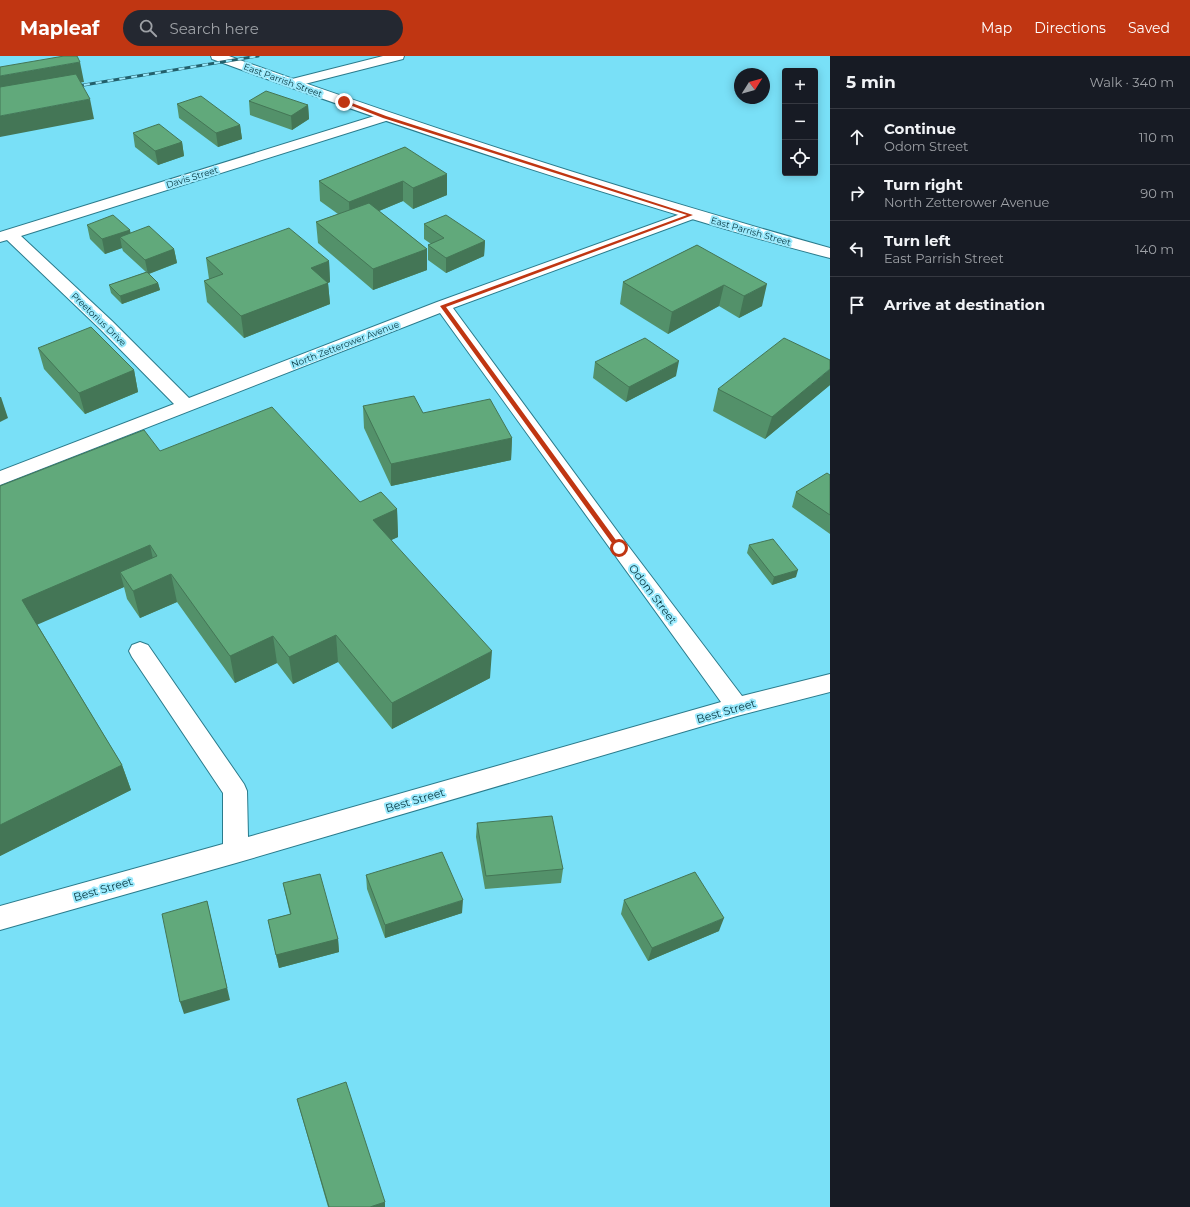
<!DOCTYPE html>
<meta charset="utf-8">
<style>
body{margin:0;font-family:Montserrat,sans-serif;background:#242831;color:#f1f3f6}
.controls{position:absolute;right:12px;top:12px;display:grid;overflow:hidden;border-radius:4px;box-shadow:0 2px 10px #0003}
.controls button{width:36px;height:36px;display:grid;place-items:center;padding:0;border:0;border-bottom:1px solid #363941;background:#171b24;color:#f1f3f6;font:20px sans-serif}
.compass{position:absolute;left:734px;top:12px;width:36px;height:36px;border-radius:50%;background:#171b24;box-shadow:0 2px 10px #0003;rotate:53deg}
.stop{position:absolute;width:12px;height:12px;margin:-9px;border:3px solid #c03612;border-radius:50%;background:#fff}
.stop.end{background:#c03612;border-color:#fff;box-shadow:0 1px 4px #0008}
.list{margin:0;padding:0;list-style:none}
h2{display:flex;justify-content:space-between;align-items:center;height:52px;margin:0;padding:0 16px;font-size:17px}
h2 small{font-size:13px;font-weight:400;color:#9ea1a6}
.list li{display:grid;grid-template-columns:26px 1fr auto;gap:12px;align-items:center;box-sizing:border-box;height:56px;padding:0 16px;border-top:1px solid #363941}
.list b{display:block;font-size:15px;white-space:nowrap}
.list p{margin:0;font-size:13px;white-space:nowrap;color:#9ea1a6}
.list em{font-size:13px;font-style:normal;color:#9ea1a6}
.icon{flex:none;width:22px;height:22px;fill:none;stroke:currentColor;stroke-width:2;stroke-linecap:round;stroke-linejoin:round}
.map{position:relative;flex:none;width:830px;height:1151px;overflow:hidden}
header{display:flex;align-items:center;gap:24px;box-sizing:border-box;height:56px;padding:0 20px;background:#c03612;color:#fff}
header strong{font-size:19px}
nav{display:flex;gap:22px;margin-inline-start:auto;font-size:14px}
.search{width:280px;height:36px;background:#242831;display:flex;align-items:center;gap:10px;box-sizing:border-box;padding:0 14px;border-radius:22px;color:#9ea1a6;font-size:15px}
main{display:flex}
aside{flex:1;background:#171b24}
.map>svg:first-child{display:block}
</style>
<header>
<strong>Mapleaf</strong>
<div class="search"><svg class="icon" aria-label="search" viewBox="0 0 24 24"><circle cx="10" cy="10" r="6"/><path d="M15 15l6 6"/></svg>Search here</div>
<nav><a>Map</a><a>Directions</a><a>Saved</a></nav>
</header>
<main>
<div class="map">
<svg width="830" height="1151" viewBox="0 0 830 1151">
<rect width="100%" height="100%" fill="#79e0f7"/>
<g fill="none" stroke-linecap="round" stroke-linejoin="round">
<defs>
<path id="minor" d="M 383,0 L 404,0 L 403,3 L 293,31 L 288,30 L 286,27 L 288,24 Z
M 384,57 L 389,58 L 391,61 L 389,64 L 21,180 L 112,265 L 189,342 L 437,246 L 686,156 L 691,154 L 696,156 L 699,159 L 696,162 L 453,252 L 626,487 L 742,640 L 830,618 L 830,636 L 737,660 L 236,807 L 0,874 L 0,850 L 223,788 L 223,737 L 132,601 L 129,595 L 132,589 L 140,586 L 148,589 L 244,728 L 247,735 L 248,781 L 721,646 L 440,257 L 0,429 L 0,415 L 174,348 L 100,273 L 7,184 L 0,186 L 0,176 Z"/>
<path id="major" d="M 211,0 L 229,0 C 427,72 627,135 830,192 L 830,202 C 766,186 702,166 639,147 C 495,103 353,55 212,3 Z"/>
</defs>
<use href="#minor" stroke="#2a7b8c" stroke-width="2"/>
<use href="#major" stroke="#2a7b8c" stroke-width="2"/>
<use href="#minor" fill="#fff" fill-rule="evenodd"/>
<use href="#major" fill="#fff" fill-rule="evenodd"/>
<defs>
<path id="rail" d="M 72,31 L 258,0"/>
</defs>
<use href="#rail" stroke="#225f6b" stroke-width="3"/>
<use href="#rail" stroke="#9beafd" stroke-width="2" stroke-dasharray="6" stroke-linecap="butt"/>
</g>
<path fill="#53916a" d="M 249,45 L 308,49 L 309,63 L 292,74 L 250,59 Z
M 177,48 L 240,69 L 242,83 L 218,91 L 179,62 Z
M 133,77 L 182,86 L 184,100 L 158,109 L 135,91 Z
M 405,91 L 447,139 L 413,153 L 403,145 L 379,155 L 427,193 L 427,214 L 373,234 L 318,187 L 316,166 L 338,158 L 320,145 L 319,125 Z
M 424,168 L 485,185 L 484,200 L 446,217 L 428,204 L 428,189 L 431,188 L 424,183 Z
M 87,169 L 130,174 L 130,177 L 174,193 L 177,207 L 149,218 L 158,227 L 160,234 L 122,248 L 111,237 L 109,229 L 146,216 L 123,195 L 122,192 L 105,198 L 90,183 Z
M 697,189 L 762,250 L 739,262 L 719,250 L 668,278 L 620,248 L 623,226 Z
M 206,202 L 329,205 L 330,226 L 328,227 L 330,248 L 244,282 L 207,246 L 204,225 L 209,223 Z
M 38,292 L 134,314 L 138,336 L 85,358 L 44,313 Z
M 595,306 L 676,320 L 626,346 L 593,322 Z
M 830,329 L 765,383 L 713,355 L 718,333 Z
M 363,350 L 423,357 L 512,382 L 511,404 L 391,430 L 364,372 Z
M 160,395 L 360,446 L 397,453 L 398,481 L 391,484 L 490,622 L 392,673 L 338,606 L 293,628 L 277,607 L 235,627 L 177,546 L 140,562 L 127,543 L 124,531 L 37,568 L 122,709 L 131,734 L 0,800 L 0,430 Z
M 830,419 L 830,478 L 792,451 L 796,436 Z
M 749,489 L 796,521 L 772,529 L 747,497 Z
M 477,767 L 563,813 L 561,827 L 485,833 L 476,781 Z
M 366,819 L 462,857 L 385,882 L 367,833 Z
M 283,827 L 338,883 L 339,896 L 279,912 L 268,864 L 290,858 L 286,841 Z
M 624,844 L 719,875 L 648,905 L 621,858 Z
M 297,1043 L 385,1151 L 328,1151 L 300,1054 Z"/>
<path fill="#447656" d="M 80,6 L 84,26 L 0,41 L 0,20 Z
M 90,43 L 94,63 L 0,81 L 0,60 Z
M 308,49 L 309,63 L 292,74 L 291,60 Z
M 240,69 L 242,83 L 218,91 L 216,77 Z
M 182,86 L 184,100 L 158,109 L 155,95 Z
M 447,118 L 447,139 L 413,153 L 413,132 Z
M 403,125 L 403,145 L 350,167 L 349,146 Z
M 130,174 L 133,188 L 120,181 L 122,192 L 105,198 L 102,183 Z
M 485,185 L 484,200 L 446,217 L 446,202 Z
M 174,193 L 177,207 L 148,218 L 145,204 Z
M 427,193 L 427,214 L 373,234 L 373,213 Z
M 329,205 L 330,226 L 328,227 L 330,248 L 244,282 L 241,260 L 311,212 Z
M 158,227 L 160,234 L 122,248 L 120,240 Z
M 767,228 L 762,250 L 739,262 L 744,240 Z
M 724,229 L 719,250 L 668,278 L 672,256 Z
M 679,305 L 676,320 L 626,346 L 629,331 Z
M 830,313 L 830,329 L 765,383 L 772,361 Z
M 134,314 L 138,336 L 85,358 L 79,337 Z
M 0,341 L 1,341 L 8,362 L 0,366 Z
M 512,382 L 511,404 L 391,430 L 391,408 Z
M 397,453 L 398,481 L 374,492 L 373,464 Z
M 150,489 L 156,517 L 120,516 L 124,531 L 32,571 L 22,544 Z
M 798,514 L 796,521 L 772,529 L 774,521 Z
M 171,518 L 177,546 L 140,562 L 133,535 Z
M 336,579 L 338,606 L 293,628 L 289,601 Z
M 273,580 L 277,607 L 235,627 L 230,600 Z
M 492,595 L 490,622 L 392,673 L 392,647 Z
M 122,709 L 131,734 L 0,800 L 0,769 Z
M 463,844 L 462,857 L 385,882 L 385,869 Z
M 207,845 L 230,944 L 184,958 L 180,946 Z
M 724,862 L 719,875 L 648,905 L 652,892 Z
M 338,883 L 339,896 L 279,912 L 276,899 Z
M 385,1146 L 385,1151 L 370,1151 Z"/>
<path fill="#61a97b" stroke="#447656" d="M 64,0 L 77,0 L 80,6 L 0,20 L 0,11 Z
M 76,18 L 90,43 L 0,60 L 0,31 Z
M 266,35 L 308,49 L 291,60 L 249,45 Z
M 201,40 L 240,69 L 216,77 L 177,48 Z
M 159,68 L 182,86 L 155,95 L 133,77 Z
M 405,91 L 447,118 L 413,132 L 403,125 L 349,146 L 319,125 Z
M 369,147 L 427,193 L 373,213 L 316,166 Z
M 113,159 L 130,174 L 102,183 L 87,169 Z
M 446,159 L 485,185 L 446,202 L 428,189 L 444,182 L 424,168 Z
M 149,170 L 174,193 L 145,204 L 120,181 Z
M 289,172 L 329,205 L 311,212 L 328,227 L 241,260 L 204,225 L 223,218 L 206,202 Z
M 697,189 L 767,228 L 744,240 L 724,229 L 672,256 L 623,226 Z
M 147,216 L 158,227 L 120,240 L 109,229 Z
M 91,271 L 134,314 L 79,337 L 38,292 Z
M 645,282 L 679,305 L 629,331 L 595,306 Z
M 784,282 L 830,304 L 830,313 L 772,361 L 718,333 Z
M 414,340 L 423,357 L 490,343 L 512,382 L 391,408 L 363,350 Z
M 272,351 L 360,446 L 381,436 L 397,453 L 373,464 L 492,595 L 392,647 L 336,579 L 289,601 L 273,580 L 230,600 L 171,518 L 133,535 L 120,516 L 157,500 L 150,489 L 22,544 L 122,709 L 0,769 L 0,430 L 144,374 L 160,395 Z
M 827,417 L 830,419 L 830,459 L 796,436 Z
M 773,483 L 798,514 L 774,521 L 749,489 Z
M 552,760 L 563,813 L 486,820 L 477,767 Z
M 442,796 L 463,844 L 385,869 L 366,819 Z
M 695,816 L 724,862 L 652,892 L 624,844 Z
M 320,818 L 338,883 L 276,899 L 268,864 L 291,858 L 283,827 Z
M 207,845 L 227,932 L 180,946 L 162,858 Z
M 346,1026 L 385,1146 L 370,1151 L 329,1151 L 297,1043 Z"/>
<path fill="#c03612" d="M 344,44 L 386,60 L 693,159 L 446,251 L 621,491 L 621,494 L 617,494 L 440,250 L 687,159 L 383,62 L 342,46 Z"/>
<g text-anchor="middle" dominant-baseline="central" stroke-width="4" stroke-linejoin="round" paint-order="stroke">
<g font-size="9" fill="#073740" stroke="#9beafd">
<text transform="translate(283 24) rotate(20)">East Parrish Street</text>
<text transform="translate(192 121) rotate(-17)">Davis Street</text>
<text transform="translate(751 175) rotate(16)">East Parrish Street</text>
<text transform="translate(99 263) rotate(44)">Preetorius Drive</text>
<text transform="translate(345 288) rotate(-21)">North Zetterower Avenue</text>
</g>
<g font-size="11" fill="#073740" stroke="#9beafd">
<text transform="translate(653 538) rotate(53)">Odom Street</text>
<text transform="translate(726 655) rotate(-16)">Best Street</text>
<text transform="translate(415 744) rotate(-16)">Best Street</text>
<text transform="translate(103 833) rotate(-16)">Best Street</text>
</g>
</g>
</svg>
<div class="controls">
<button>+</button>
<button>−</button>
<button><svg class="icon" aria-label="locate" viewBox="0 0 24 24"><circle cx="12" cy="12" r="6"/><path d="M12 2v4M12 18v4M2 12h4M18 12h4"/></svg></button>
</div>
<svg class="compass" viewBox="-18 -18 36 36"><path d="M0-13l5 13h-10z" fill="#e53935"/><path d="M0 13l5-13h-10z" fill="#9ea1a6"/></svg>
<div class="stop" style="left:619px;top:492px"></div>
<div class="stop end" style="left:344px;top:46px"></div>
</div>
<aside>
<h2>5 min<small>Walk · 340 m</small></h2>
<ul class="list">
<li><svg class="icon" aria-label="ahead" viewBox="0 0 24 24"><path d="M12 20V5M6 11l6-6 6 6"/></svg><div><b>Continue</b><p>Odom Street</p></div><em>110 m</em></li>
<li><svg class="icon" aria-label="right" viewBox="0 0 24 24"><path d="M7 20v-9h11M14 6l5 5-5 5"/></svg><div><b>Turn right</b><p>North Zetterower Avenue</p></div><em>90 m</em></li>
<li><svg class="icon" aria-label="left" viewBox="0 0 24 24"><path d="M17 20v-9H6M10 6l-5 5 5 5"/></svg><div><b>Turn left</b><p>East Parrish Street</p></div><em>140 m</em></li>
<li><svg class="icon" aria-label="arrive" viewBox="0 0 24 24"><path d="M6 21V4h12l-3 4 3 4H6"/></svg><div><b>Arrive at destination</b></div></li>
</ul>
</aside>
</main>
